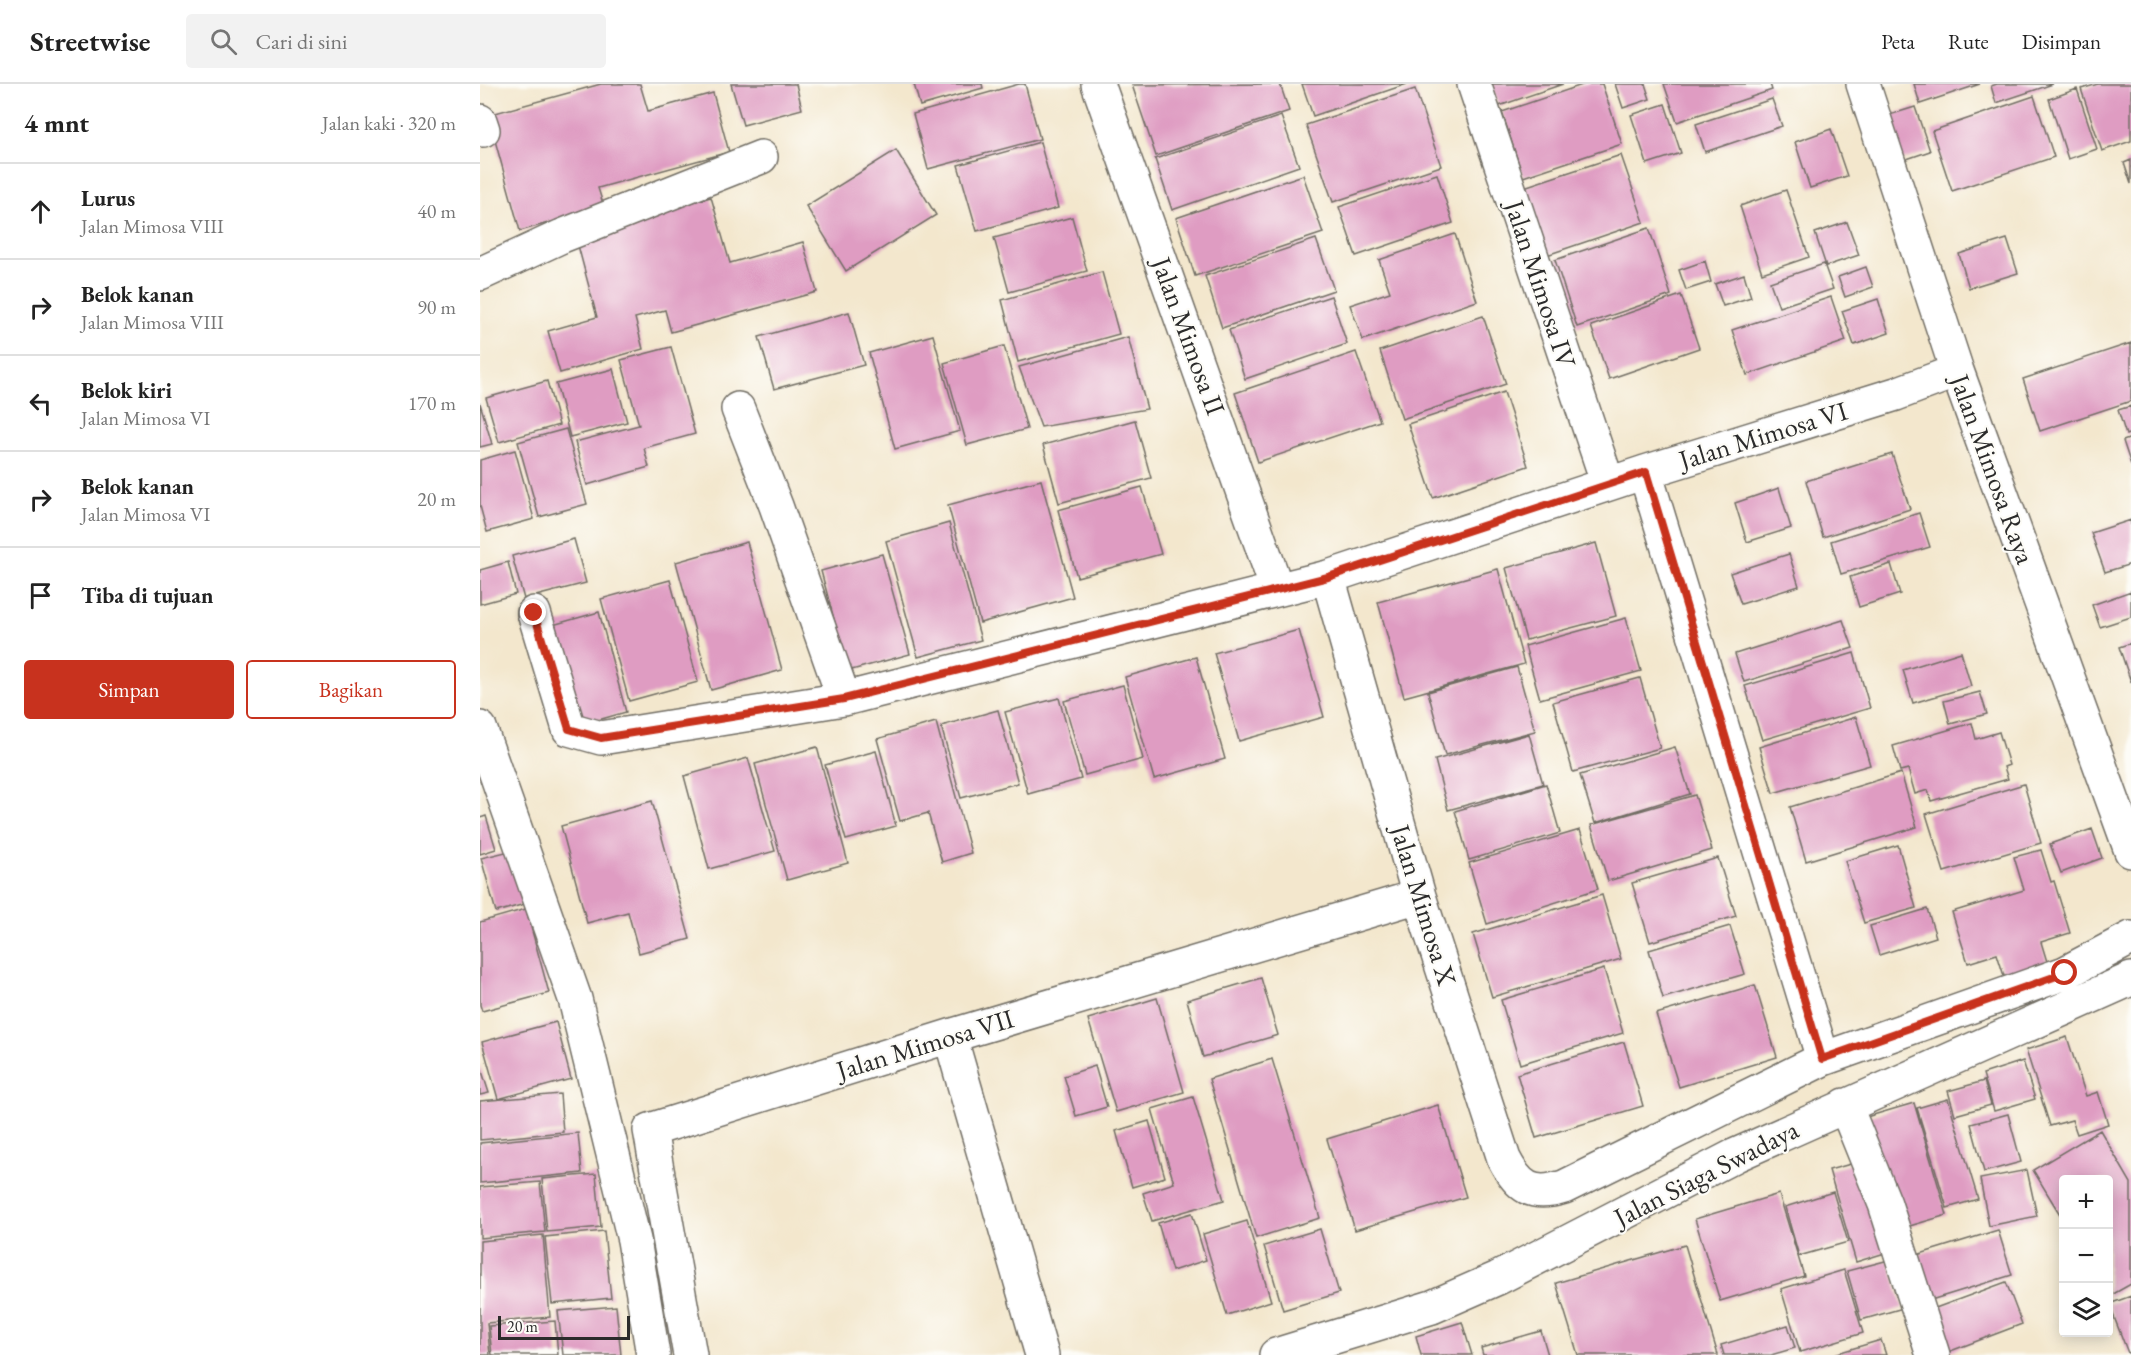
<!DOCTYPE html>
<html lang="id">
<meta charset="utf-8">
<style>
body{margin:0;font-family:"EB Garamond",serif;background:#f2f2f2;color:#222}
.controls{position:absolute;right:18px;bottom:18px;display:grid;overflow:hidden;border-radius:6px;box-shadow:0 3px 15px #0003}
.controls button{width:54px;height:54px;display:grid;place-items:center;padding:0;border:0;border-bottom:2px solid #e0e0e0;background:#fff;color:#222;font:30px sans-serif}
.scale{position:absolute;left:18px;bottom:15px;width:132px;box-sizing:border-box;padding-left:6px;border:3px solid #2b2b2b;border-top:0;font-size:16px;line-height:21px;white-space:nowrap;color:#2b2b2b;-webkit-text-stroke:4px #fdfcf7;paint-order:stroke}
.stop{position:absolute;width:18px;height:18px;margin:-14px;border:4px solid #c8321e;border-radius:50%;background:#fff}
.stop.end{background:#c8321e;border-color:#fff;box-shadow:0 2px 6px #0008}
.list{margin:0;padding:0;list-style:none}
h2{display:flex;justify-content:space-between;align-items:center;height:78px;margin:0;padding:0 24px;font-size:26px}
h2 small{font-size:20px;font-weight:400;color:#767676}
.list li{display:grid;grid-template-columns:39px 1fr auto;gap:18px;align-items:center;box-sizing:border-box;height:96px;padding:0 24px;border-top:2px solid #e0e0e0}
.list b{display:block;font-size:22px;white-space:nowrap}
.list p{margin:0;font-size:20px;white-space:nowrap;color:#767676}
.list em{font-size:20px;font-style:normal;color:#767676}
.actions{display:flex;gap:12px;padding:18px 24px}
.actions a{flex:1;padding:14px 0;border:2px solid #c8321e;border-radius:6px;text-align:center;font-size:21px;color:#c8321e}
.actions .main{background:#c8321e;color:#fff}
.icon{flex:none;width:33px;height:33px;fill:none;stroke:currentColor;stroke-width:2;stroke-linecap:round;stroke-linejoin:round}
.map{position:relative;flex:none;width:1651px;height:1271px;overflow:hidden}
header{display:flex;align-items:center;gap:36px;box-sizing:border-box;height:84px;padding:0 30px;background:#fff;border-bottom:2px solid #e0e0e0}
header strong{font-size:28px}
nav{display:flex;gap:33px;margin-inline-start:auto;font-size:21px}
.search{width:420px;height:54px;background:#f2f2f2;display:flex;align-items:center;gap:15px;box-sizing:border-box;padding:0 21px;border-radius:6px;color:#767676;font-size:22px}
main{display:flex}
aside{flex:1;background:#fff}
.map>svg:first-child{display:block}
</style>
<header>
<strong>Streetwise</strong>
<div class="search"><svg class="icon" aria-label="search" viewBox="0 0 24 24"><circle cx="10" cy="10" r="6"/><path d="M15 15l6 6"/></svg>Cari di sini</div>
<nav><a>Peta</a><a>Rute</a><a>Disimpan</a></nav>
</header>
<main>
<aside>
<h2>4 mnt<small>Jalan kaki · 320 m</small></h2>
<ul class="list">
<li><svg class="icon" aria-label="ahead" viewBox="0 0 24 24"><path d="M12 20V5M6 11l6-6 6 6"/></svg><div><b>Lurus</b><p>Jalan Mimosa VIII</p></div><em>40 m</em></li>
<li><svg class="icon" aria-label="right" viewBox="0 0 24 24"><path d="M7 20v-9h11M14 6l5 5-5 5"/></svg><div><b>Belok kanan</b><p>Jalan Mimosa VIII</p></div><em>90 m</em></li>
<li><svg class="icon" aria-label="left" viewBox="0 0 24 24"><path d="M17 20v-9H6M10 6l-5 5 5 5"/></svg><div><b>Belok kiri</b><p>Jalan Mimosa VI</p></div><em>170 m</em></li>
<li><svg class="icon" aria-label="right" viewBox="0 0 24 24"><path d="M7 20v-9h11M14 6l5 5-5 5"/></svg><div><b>Belok kanan</b><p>Jalan Mimosa VI</p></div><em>20 m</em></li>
<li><svg class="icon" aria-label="arrive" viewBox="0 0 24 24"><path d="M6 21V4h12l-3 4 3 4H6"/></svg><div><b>Tiba di tujuan</b></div></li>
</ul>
<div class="actions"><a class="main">Simpan</a><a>Bagikan</a></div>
</aside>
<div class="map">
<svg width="1651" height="1271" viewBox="0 0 1651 1271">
<rect width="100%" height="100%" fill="#fdfcf7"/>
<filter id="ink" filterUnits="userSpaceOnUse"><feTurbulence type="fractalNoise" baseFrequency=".0167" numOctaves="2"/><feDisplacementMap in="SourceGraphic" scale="12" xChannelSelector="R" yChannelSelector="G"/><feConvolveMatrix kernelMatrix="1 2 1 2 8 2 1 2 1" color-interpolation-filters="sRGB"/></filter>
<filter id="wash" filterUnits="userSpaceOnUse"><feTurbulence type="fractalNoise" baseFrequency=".008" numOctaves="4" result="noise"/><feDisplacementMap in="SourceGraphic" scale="24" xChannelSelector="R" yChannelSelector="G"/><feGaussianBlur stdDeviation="1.35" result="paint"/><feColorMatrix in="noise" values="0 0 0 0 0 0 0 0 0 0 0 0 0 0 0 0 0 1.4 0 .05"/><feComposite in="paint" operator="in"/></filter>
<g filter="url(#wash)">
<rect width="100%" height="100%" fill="#f3e7cd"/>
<g id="blocks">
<path fill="#df9cc2" d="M 121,0 L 160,0 L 168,27 L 233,9 L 249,68 L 118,104 L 124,123 L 40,147 L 8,31 Z
M 251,0 L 316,0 L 322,25 L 263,41 Z
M 434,0 L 502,0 L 503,4 L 440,22 Z
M 539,0 L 545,0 L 560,55 L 448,85 L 433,30 Z
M 800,0 L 809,27 L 676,72 L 652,1 Z
M 822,0 L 927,0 L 833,32 Z
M 1011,0 L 1083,0 L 1019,22 Z
M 1105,0 L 1122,0 L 1142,60 L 1043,93 L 1022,28 Z
M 1135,0 L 1165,0 L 1170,15 L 1143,24 Z
M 1184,0 L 1290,0 L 1292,6 L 1197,38 Z
M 1434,0 L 1500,0 L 1440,20 Z
M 1517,0 L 1573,0 L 1516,19 L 1511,2 Z
M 1618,0 L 1651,0 L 1651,57 L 1622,67 L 1601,5 Z
M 935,5 L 961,82 L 853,118 L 826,41 Z
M 1597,5 L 1617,65 L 1588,75 L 1569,15 Z
M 1554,12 L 1574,73 L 1472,107 L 1452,47 Z
M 1292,15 L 1302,42 L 1225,68 L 1216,40 Z
M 1185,20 L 1201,69 L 1167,80 L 1151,31 Z
M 1435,23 L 1450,67 L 1418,78 L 1403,33 Z
M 801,32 L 819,82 L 692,126 L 675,75 Z
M 1351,45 L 1367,92 L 1330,104 L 1315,58 Z
M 560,58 L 578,124 L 497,147 L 478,81 Z
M 416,66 L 456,131 L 366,187 L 326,122 Z
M 1141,71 L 1164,138 L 1064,172 L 1041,104 Z
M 1651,76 L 1651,100 L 1644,79 Z
M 957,90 L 973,139 L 876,172 L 859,123 Z
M 823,91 L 843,149 L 715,192 L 696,134 Z
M 1306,106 L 1329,173 L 1282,189 L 1260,122 Z
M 231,113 L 250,179 L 323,158 L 337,208 L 191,248 L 185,226 L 155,234 L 163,265 L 80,289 L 68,247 L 117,233 L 95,150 Z
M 592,133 L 607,187 L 529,208 L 514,154 Z
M 1367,138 L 1379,171 L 1346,182 L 1335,149 Z
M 1169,144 L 1191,211 L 1097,243 L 1075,176 Z
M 975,150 L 997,217 L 883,256 L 870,221 L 910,208 L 899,176 Z
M 836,155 L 854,206 L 742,244 L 725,192 Z
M 1527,155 L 1538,189 L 1489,204 L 1479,170 Z
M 1225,177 L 1231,198 L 1206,206 L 1199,186 Z
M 1344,180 L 1353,205 L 1299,223 L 1290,198 Z
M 1386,183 L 1393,203 L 1365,213 L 1358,193 Z
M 622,188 L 639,250 L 538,278 L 522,216 Z
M 1264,190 L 1271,213 L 1243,222 L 1235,200 Z
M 1201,211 L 1219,264 L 1129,295 L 1111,242 Z
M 851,212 L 867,260 L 765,295 L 749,246 Z
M 1351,213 L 1366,257 L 1267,291 L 1252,246 Z
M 1398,215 L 1409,249 L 1374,261 L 1362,227 Z
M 369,228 L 384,281 L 294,305 L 279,253 Z
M 1003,232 L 1026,300 L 922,335 L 900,267 Z
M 453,251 L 480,347 L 415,365 L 389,269 Z
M 648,253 L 667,325 L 561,343 L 539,283 Z
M 1651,259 L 1651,317 L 1560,347 L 1543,295 Z
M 524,262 L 547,345 L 487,361 L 464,279 Z
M 191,263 L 215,350 L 164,364 L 169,383 L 107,401 L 95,358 L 159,341 L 141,276 Z
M 876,268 L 900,337 L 778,378 L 755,309 Z
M 133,285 L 147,338 L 90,353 L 76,300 Z
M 67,297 L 79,341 L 19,358 L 6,314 Z
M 1024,308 L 1048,382 L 953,414 L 928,340 Z
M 0,319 L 12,360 L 0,363 Z
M 1651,322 L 1651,349 L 1646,351 L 1638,326 Z
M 655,336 L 671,394 L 579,419 L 563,361 Z
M 86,345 L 107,420 L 59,433 L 38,358 Z
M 1651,354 L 1651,381 L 1643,357 Z
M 35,366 L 54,435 L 7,448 L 0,422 L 0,376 Z
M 1412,370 L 1430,425 L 1343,453 L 1326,397 Z
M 561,396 L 593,513 L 500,539 L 468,421 Z
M 662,403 L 681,470 L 597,493 L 578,426 Z
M 1299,404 L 1311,444 L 1267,458 L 1255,419 Z
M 1439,429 L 1450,463 L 1361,490 L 1351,457 Z
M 1651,436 L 1651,480 L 1625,488 L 1611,449 Z
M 469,439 L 501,556 L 438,573 L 406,457 Z
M 94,455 L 106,499 L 44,515 L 32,472 Z
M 267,458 L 302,586 L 231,606 L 196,478 Z
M 1116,459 L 1136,532 L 1046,556 L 1026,484 Z
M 402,470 L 430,570 L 368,587 L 341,487 Z
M 1309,470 L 1319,502 L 1261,520 L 1250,489 Z
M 28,478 L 36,510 L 0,520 L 0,486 Z
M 1411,480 L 1420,510 L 1379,523 L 1370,493 Z
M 1018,485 L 1044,580 L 924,613 L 898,518 Z
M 190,496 L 218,598 L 149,617 L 121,515 Z
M 1651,507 L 1651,533 L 1620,543 L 1612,521 Z
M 119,528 L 146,628 L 97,642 L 69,542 Z
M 1146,534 L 1161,587 L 1060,615 L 1045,562 Z
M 1363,536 L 1373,564 L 1264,598 L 1255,570 Z
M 819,546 L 844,633 L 759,657 L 734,569 Z
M 1651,559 L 1651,598 L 1639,563 Z
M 1481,568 L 1491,602 L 1433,619 L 1423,586 Z
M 1374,569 L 1390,624 L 1282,656 L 1265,602 Z
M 716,573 L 745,675 L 674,695 L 645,593 Z
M 1037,583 L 1055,647 L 965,671 L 948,608 Z
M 1160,594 L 1180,664 L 1093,688 L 1073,618 Z
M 643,601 L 663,675 L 605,691 L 584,617 Z
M 1500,608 L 1507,630 L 1470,640 L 1464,617 Z
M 579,614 L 601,695 L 548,710 L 525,628 Z
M 518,626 L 538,699 L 481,714 L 461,642 Z
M 1376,633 L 1390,681 L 1293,709 L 1279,663 Z
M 456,638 L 491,769 L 462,778 L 448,729 L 420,737 L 397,655 Z
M 1492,639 L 1496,655 L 1519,648 L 1529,681 L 1524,683 L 1528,695 L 1451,717 L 1448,706 L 1435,710 L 1428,685 L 1420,687 L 1413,662 Z
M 1049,650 L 1063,700 L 968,726 L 955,676 Z
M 337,663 L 368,779 L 307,796 L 275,680 Z
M 1195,663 L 1210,710 L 1115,739 L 1100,691 Z
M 396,667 L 416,742 L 366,756 L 345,681 Z
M 268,674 L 295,767 L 229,785 L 204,692 Z
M 1421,689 L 1437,743 L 1326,777 L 1310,723 Z
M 1066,700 L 1080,749 L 989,776 L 975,727 Z
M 1544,700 L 1561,759 L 1464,788 L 1446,730 Z
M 1215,711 L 1232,766 L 1128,797 L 1111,741 Z
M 172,717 L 210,855 L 159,869 L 148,828 L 107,839 L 81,742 Z
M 6,732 L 16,765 L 0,770 L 0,734 Z
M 1612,745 L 1622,774 L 1581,789 L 1570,760 Z
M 1100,746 L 1118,805 L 1007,840 L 989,779 Z
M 1418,761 L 1436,824 L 1384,839 L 1365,777 Z
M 38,765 L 52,818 L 16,828 L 1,774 Z
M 1561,766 L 1571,798 L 1574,797 L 1590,849 L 1561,858 L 1568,881 L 1525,895 L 1517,870 L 1488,879 L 1472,828 L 1544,806 L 1534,773 Z
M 1238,774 L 1256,832 L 1170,858 L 1152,799 Z
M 1122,811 L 1141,875 L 1012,913 L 993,850 Z
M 46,825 L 69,909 L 2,927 L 0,921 L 0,838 Z
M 1447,825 L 1456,853 L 1399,871 L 1390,842 Z
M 1250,842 L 1265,890 L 1183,914 L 1169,866 Z
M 1124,885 L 1143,949 L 1040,980 L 1021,916 Z
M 781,894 L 798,951 L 723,973 L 707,916 Z
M 1275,901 L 1297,973 L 1199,1003 L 1176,930 Z
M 677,914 L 704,1008 L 636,1028 L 608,935 Z
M 76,938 L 91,995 L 18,1015 L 2,958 Z
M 1587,953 L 1606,1012 L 1618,1008 L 1628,1040 L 1597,1050 L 1592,1036 L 1570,1042 L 1546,966 Z
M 1144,958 L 1163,1022 L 1056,1054 L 1037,990 Z
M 792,975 L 840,1134 L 776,1154 L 729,995 Z
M 1543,977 L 1555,1015 L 1514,1027 L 1503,990 Z
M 0,981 L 9,1009 L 0,1011 Z
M 615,982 L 627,1023 L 596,1032 L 584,992 Z
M 1504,997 L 1511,1021 L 1475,1031 L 1468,1007 Z
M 80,1010 L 83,1048 L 0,1056 L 0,1017 Z
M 713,1013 L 744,1116 L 672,1137 L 663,1109 L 694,1099 L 672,1025 Z
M 1468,1015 L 1498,1115 L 1467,1124 L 1437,1024 Z
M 1434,1019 L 1467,1131 L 1416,1146 L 1383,1034 Z
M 958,1021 L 986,1113 L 875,1146 L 847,1055 Z
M 1528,1030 L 1541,1078 L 1504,1088 L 1491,1040 Z
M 669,1037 L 685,1093 L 652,1103 L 636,1047 Z
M 1620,1046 L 1651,1099 L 1651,1200 L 1628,1213 L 1628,1096 L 1584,1096 L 1584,1137 L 1553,1086 Z
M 98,1049 L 102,1089 L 0,1099 L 0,1059 Z
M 1378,1078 L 1405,1169 L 1376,1178 L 1349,1086 Z
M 1547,1086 L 1557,1132 L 1509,1142 L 1500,1095 Z
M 116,1090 L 121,1143 L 67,1148 L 62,1095 Z
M 60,1098 L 65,1148 L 0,1154 L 0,1103 Z
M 1353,1108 L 1368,1158 L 1319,1172 L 1305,1123 Z
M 1299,1110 L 1324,1192 L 1240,1217 L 1215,1135 Z
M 712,1129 L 726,1176 L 692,1187 L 678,1139 Z
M 767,1137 L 791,1217 L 747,1231 L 723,1150 Z
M 840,1145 L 859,1209 L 803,1226 L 784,1162 Z
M 1518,1146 L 1532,1191 L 1441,1219 L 1427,1174 Z
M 124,1147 L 131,1214 L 72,1220 L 65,1153 Z
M 63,1151 L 70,1233 L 7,1239 L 10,1271 L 0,1271 L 0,1157 Z
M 1205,1161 L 1238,1271 L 1098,1271 L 1076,1199 Z
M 1409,1176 L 1423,1224 L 1381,1236 L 1367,1187 Z
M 1364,1186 L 1383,1249 L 1320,1268 L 1301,1205 Z
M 1526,1198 L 1542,1240 L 1460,1271 L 1442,1229 Z
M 1651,1212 L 1651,1268 L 1648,1269 L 1629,1220 Z
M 136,1222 L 141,1271 L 83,1271 L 78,1227 Z
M 75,1237 L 78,1271 L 12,1271 L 9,1242 Z
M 982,1238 L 992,1271 L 941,1271 L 936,1252 Z
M 1308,1241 L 1315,1264 L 1291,1271 L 1244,1271 L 1241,1261 Z
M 1061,1247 L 1068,1271 L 1003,1271 L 1001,1264 Z
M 1401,1256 L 1406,1271 L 1354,1271 L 1354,1270 Z"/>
</g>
</g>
<g filter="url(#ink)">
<use href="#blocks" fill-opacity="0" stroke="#716d64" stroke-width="1.5"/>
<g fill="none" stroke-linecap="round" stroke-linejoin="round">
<defs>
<path id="minor" d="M 618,0 L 797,505
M 994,0 L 1128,400
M 1383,0 L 1477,287 L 1651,767
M 0,37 L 3,46
M 0,190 L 82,152 L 281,73
M 258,325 L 296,422 L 364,615
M 1165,388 L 1343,975
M 848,493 L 939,812 L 1024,1075 C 1039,1104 1052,1113 1084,1103 L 1343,975 L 1585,889 L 1651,854
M 54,529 L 89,645 L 121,654 L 364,615 L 848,493 L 1165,388 L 1416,310 L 1477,287
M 0,644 L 95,915 L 154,1156 L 173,1271
M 470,952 L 562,1271
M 1365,1021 L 1405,1120 L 1453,1271
M 210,1271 L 170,1046 L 470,952 L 939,812
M 796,1271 L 952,1223 L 1018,1194 L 1256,1071 L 1651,895"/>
</defs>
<use href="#minor" stroke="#716d64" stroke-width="36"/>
<use href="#minor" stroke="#fff" stroke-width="33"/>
</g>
</g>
<g fill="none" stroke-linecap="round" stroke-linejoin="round" filter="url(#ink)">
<path stroke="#c8321e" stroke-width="8" d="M 54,529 L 89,645 L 121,654 L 364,615 L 848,493 L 1166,388 L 1342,975 L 1585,889"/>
</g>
<g text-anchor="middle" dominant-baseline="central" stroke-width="4.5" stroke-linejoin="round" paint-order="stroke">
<g font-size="27" fill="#2b2b2b" stroke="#fdfcf7">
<text transform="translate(1061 200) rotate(72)">Jalan Mimosa IV</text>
<text transform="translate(709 252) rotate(70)">Jalan Mimosa II</text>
<text transform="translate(1283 351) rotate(-17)">Jalan Mimosa VI</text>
<text transform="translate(1513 385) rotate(70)">Jalan Mimosa Raya</text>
<text transform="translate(944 821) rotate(73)">Jalan Mimosa X</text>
<text transform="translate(445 960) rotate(-17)">Jalan Mimosa VII</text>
<text transform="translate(1226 1089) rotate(-27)">Jalan Siaga Swadaya</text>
</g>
</g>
</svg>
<div class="controls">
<button>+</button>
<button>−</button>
<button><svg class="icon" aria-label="layers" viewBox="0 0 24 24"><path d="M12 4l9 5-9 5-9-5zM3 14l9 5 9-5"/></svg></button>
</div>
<div class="scale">20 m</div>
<div class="stop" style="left:1585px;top:889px"></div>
<div class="stop end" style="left:54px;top:529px"></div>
</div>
</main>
